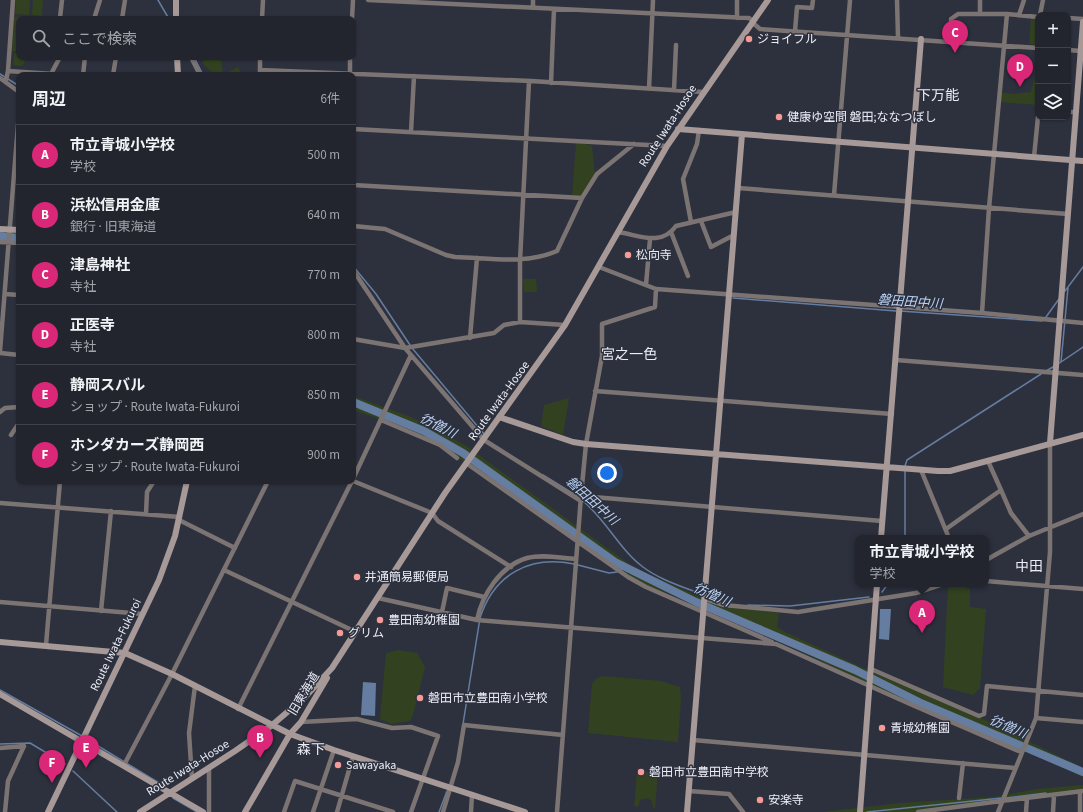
<!DOCTYPE html>
<html lang="ja">
<meta charset="utf-8">
<style>
body{margin:0;font-family:"Source Sans 3","Noto Sans JP",sans-serif;background:#2e313a;color:#f1f3f6}
.controls{position:absolute;right:12px;top:12px;display:grid;overflow:hidden;border-radius:8px;box-shadow:0 1px 3px #0004}
.controls button{width:36px;height:36px;display:grid;place-items:center;padding:0;border:0;border-bottom:1px solid #3f424a;background:#22252e;color:#f1f3f6;font:20px sans-serif}
.you{position:absolute;left:607px;top:473px;width:14px;height:14px;margin:-10px;border:3px solid #fff;border-radius:50%;background:#1a73e8;box-shadow:0 0 0 6px #1a73e833}
.badge{display:grid;place-items:center;width:26px;height:26px;border-radius:50%;background:#db2777;color:#fff;font-size:13px;font-weight:700}
.pin{position:absolute;translate:-50% -33px;filter:drop-shadow(0 1px 2px #0008)}
.pin::after{content:'';position:absolute;top:21px;width:14px;height:12px;background:inherit;clip-path:polygon(0 0,100% 0,50% 100%)}
.popup{position:absolute;left:855px;top:535px;width:134px;height:52px;box-sizing:border-box;display:grid;place-content:center;border-radius:8px;background:#22252e;filter:drop-shadow(0 1px 3px #0005);font-size:13px;white-space:nowrap;color:#a2a5aa}
.popup b{font-size:15px;color:#f1f3f6}
.popup::after{content:'';position:absolute;left:50%;top:100%;margin-left:-8px;border:8px solid transparent;border-top-color:#22252e}
.list{margin:0;padding:0;list-style:none}
h2{display:flex;justify-content:space-between;align-items:center;height:52px;margin:0;padding:0 16px;font-size:17px}
h2 small{font-size:13px;font-weight:400;color:#a2a5aa}
.list li{display:grid;grid-template-columns:26px 1fr auto;gap:12px;align-items:center;box-sizing:border-box;height:60px;padding:0 16px;border-top:1px solid #3f424a}
.list b{display:block;font-size:15px;white-space:nowrap}
.list p{margin:0;font-size:13px;white-space:nowrap;color:#a2a5aa}
.list em{font-size:13px;font-style:normal;color:#a2a5aa}
.icon{flex:none;width:22px;height:22px;fill:none;stroke:currentColor;stroke-width:2;stroke-linecap:round;stroke-linejoin:round}
.map{position:relative;flex:none;width:1083px;height:812px;overflow:hidden}
.search{position:absolute;background:#22252e;box-shadow:0 1px 3px #0004;left:16px;top:16px;width:340px;height:44px;display:flex;align-items:center;gap:10px;box-sizing:border-box;padding:0 14px;border-radius:8px;color:#a2a5aa;font-size:15px}
.panel{position:absolute;background:#22252e;box-shadow:0 1px 3px #0004;left:16px;top:72px;width:340px;height:412px;border-radius:8px}
.map>svg:first-child{display:block}
</style>
<div class="map">
<svg width="1083" height="812" viewBox="0 0 1083 812">
<rect width="100%" height="100%" fill="#2d313e"/>
<path fill="#324220" d="M 16,0 L 30,0 L 29,15 L 15,14 Z
M 33,0 L 43,0 L 42,16 L 32,15 Z
M 14,17 L 27,18 L 27,19 L 19,19 L 19,52 L 12,51 Z
M 1031,19 L 1038,19 L 1038,45 L 1029,44 Z
M 14,53 L 19,54 L 19,57 L 26,57 L 24,64 L 21,66 L 13,65 Z
M 213,57 L 220,57 L 223,72 L 228,72 L 238,67 L 242,75 L 215,75 L 202,63 L 205,59 Z
M 1034,79 L 1038,79 L 1038,105 L 999,102 L 1000,92 L 1013,94 L 1031,92 Z
M 576,141 L 592,146 L 595,176 L 582,198 L 572,197 Z
M 0,229 L 19,230 L 19,243 L 0,242 Z
M 523,279 L 536,279 L 537,292 L 524,292 Z
M 353,396 L 411,417 L 465,445 L 636,569 L 705,599 L 724,605 L 779,613 L 777,627 L 785,632 L 883,677 L 948,702 L 1083,768 L 1083,777 L 1020,748 L 1003,744 L 888,694 L 792,647 L 678,597 L 642,584 L 440,445 L 374,417 L 353,410 Z
M 569,398 L 563,435 L 541,426 L 544,405 Z
M 958,584 L 970,589 L 970,607 L 986,609 L 980,688 L 973,695 L 943,687 L 948,588 Z
M 398,650 L 417,653 L 425,667 L 413,715 L 410,721 L 391,724 L 380,719 L 386,653 Z
M 602,676 L 661,681 L 680,687 L 681,698 L 678,742 L 588,733 L 592,684 L 596,679 Z
M 637,772 L 658,772 L 655,809 L 653,808 L 652,801 L 647,798 L 640,800 L 638,807 L 634,806 Z
M 1083,785 L 1083,793 L 918,812 L 823,812 L 900,803 L 993,797 L 1037,789 Z"/>
<path fill="#647da0" d="M 880,609 L 891,609 L 889,640 L 879,639 Z
M 363,682 L 376,683 L 375,716 L 361,715 Z"/>
<g fill="none" stroke-linecap="round" stroke-linejoin="round">
<path stroke="#647da0" stroke-width="1.5" d="M 158,0 L 169,19
M 194,57 L 203,75
M 0,74 L 19,86
M 353,266 L 376,294 L 410,345
M 1065,291 L 1083,267
M 733,298 L 896,311
M 900,311 L 1042,321
M 1046,317 L 1059,299
M 412,348 L 484,434
M 1061,362 L 1083,347
M 1058,364 L 1061,362 L 1068,288
M 1046,371 L 1053,367
M 905,466 L 907,460 L 1041,374
M 543,475 L 577,496
M 583,501 C 606,520 620,550 643,567 C 660,580 684,587 703,595
M 905,538 L 905,470
M 578,565 L 609,573 L 617,572
M 620,570 L 625,566
M 882,592 L 888,584
M 748,605 L 790,606 L 869,597
M 0,690 L 82,736
M 463,724 L 480,618 C 494,574 530,555 574,564
M 85,738 L 164,786
M 0,744 L 30,743 L 65,764
M 73,771 L 117,812
M 173,798 L 197,812
M 1006,798 L 1046,793
M 439,812 L 447,791
M 867,812 L 1002,798"/>
<path stroke="#647da0" stroke-width="8" d="M 0,236 L 19,238
M 353,402 L 424,431 L 463,453 L 615,562 L 696,602 L 855,670 L 923,704 L 1083,772"/>
<path stroke="#7c7473" stroke-width="4.5" d="M 62,0 L 60,18 L 71,19
M 368,0 L 749,18 L 753,21
M 897,0 L 898,37
M 980,0 L 980,14
M 533,8 L 533,0
M 1019,15 L 1024,0
M 1040,15 L 1043,0
M 737,18 L 737,0
M 1068,18 L 1083,19
M 94,19 L 100,0
M 122,19 L 125,0
M 262,19 L 263,0
M 352,19 L 353,0
M 753,23 L 760,29 L 1038,48
M 795,31 L 797,7 L 812,8 L 813,0
M 952,41 L 951,19 L 958,14 L 1007,14 L 1038,17
M 1068,50 L 1081,51
M 191,57 L 200,75
M 260,70 L 531,81 L 703,92
M 8,71 L 69,75
M 51,74 L 60,57
M 83,75 L 85,57
M 113,75 L 116,57
M 260,75 L 260,57
M 350,75 L 350,57
M 0,78 L 19,92
M 6,80 L 8,71 L 13,0
M 551,83 L 554,9
M 649,89 L 653,0
M 674,90 L 676,45
M 1068,112 L 1076,112
M 353,129 L 667,146
M 411,132 L 414,76
M 1034,157 L 1038,117
M 353,185 L 582,198
M 738,188 L 1068,214
M 834,195 L 850,0
M 701,221 L 711,247 L 734,235
M 691,222 L 683,179 L 697,144 L 699,130
M 353,226 L 385,229 L 446,255 L 455,257 C 491,258 524,265 557,251 L 582,198 L 597,174 L 634,144
M 618,232 C 639,235 661,247 676,226 L 736,212
M 671,232 L 688,276
M 0,242 L 19,243
M 599,267 L 656,289 L 982,313 L 1083,323
M 353,270 L 405,348 L 484,440 L 581,501
M 646,285 L 650,239
M 5,294 L 19,295
M 982,313 L 989,208 L 1007,14
M 520,322 L 520,261 L 529,81
M 470,338 L 477,258
M 353,339 L 405,348 L 494,333 L 504,325 L 520,322 L 565,325
M 0,351 L 19,112
M 0,353 L 19,355
M 896,360 L 1083,375
M 595,391 L 892,414
M 0,412 L 5,408 L 19,407
M 381,420 L 440,445 L 457,458
M 11,435 L 19,423
M 466,463 L 628,577 L 646,587 L 772,642
M 921,470 L 949,538
M 353,479 L 411,355
M 353,481 L 432,513 L 438,521 L 511,567
M 1001,490 L 1011,513 L 1029,536
M 581,496 L 882,521
M 0,503 L 180,517
M 146,514 L 147,492 L 154,481
M 179,520 L 235,548
M 946,529 L 1001,490 L 988,461
M 986,560 L 1029,536 L 1083,514
M 224,570 L 356,632
M 986,581 L 1083,589
M 378,598 L 477,620 L 776,644 L 910,704 L 1021,752
M 705,599 L 724,605 L 798,612 L 916,593 L 943,584
M 0,602 L 143,614
M 101,611 L 111,511
M 442,612 L 447,588 L 484,597
M 477,620 C 482,595 500,566 527,558 C 543,554 560,558 576,559
M 46,645 L 60,481
M 871,669 L 979,716 L 984,714 L 987,686 L 1083,695
M 238,709 L 352,481
M 1036,718 L 1083,722
M 301,722 L 357,719 L 392,728 L 411,727 L 438,736 L 411,812
M 693,740 L 1015,768
M 0,748 L 24,746 L 8,781 L 5,812
M 124,765 L 172,674 L 268,481
M 192,779 L 189,733 L 195,686
M 689,791 L 729,794 L 743,812
M 959,798 L 963,763
M 1001,801 L 1083,791
M 209,812 L 209,768
M 284,812 L 295,781 L 393,812
M 313,812 L 334,750
M 337,812 L 353,756
M 443,812 L 458,762 L 464,725 L 563,735
M 471,812 L 472,794
M 557,812 L 581,496 L 586,444 L 602,356 L 602,324 L 655,307 L 656,289
M 918,812 L 1001,801
M 998,812 L 1036,718 L 1050,552 L 1050,443
M 1026,812 L 1027,798
M 1053,812 L 1054,795
M 1080,812 L 1080,792"/>
<path stroke="#a69997" stroke-width="6" d="M 176,0 L 176,19
M 177,57 L 178,75
M 678,129 L 1083,161
M 0,229 L 19,230
M 499,417 L 573,442 L 586,444 L 938,471 L 950,471 L 1083,435
M 1050,443 L 1083,22
M 881,538 L 921,39
M 0,642 L 125,653 L 172,674 L 290,734 L 334,750 L 525,812
M 0,694 L 203,812
M 48,812 L 159,580 L 175,536 L 187,481
M 140,812 L 235,751 L 271,726 L 306,696 L 332,668 L 445,493 L 565,325 L 667,146 L 768,0
M 245,812 L 290,734 L 301,722 L 327,678
M 687,812 L 742,134
M 860,812 L 877,584"/>
</g>
<g fill="#f59b97" stroke="#2d313e" stroke-width="1.5">
<circle cx="749" cy="39" r="4"/>
<circle cx="779" cy="117" r="4"/>
<circle cx="628" cy="255" r="4"/>
<circle cx="357" cy="577" r="4"/>
<circle cx="380" cy="620" r="4"/>
<circle cx="340" cy="633" r="4"/>
<circle cx="420" cy="698" r="4"/>
<circle cx="882" cy="728" r="4"/>
<circle cx="338" cy="765" r="4"/>
<circle cx="641" cy="772" r="4"/>
<circle cx="760" cy="800" r="4"/>
</g>
<g text-anchor="middle" dominant-baseline="central" stroke-width="3" stroke-linejoin="round" paint-order="stroke">
<g font-size="12" fill="#ebedf6" stroke="#2d313e" text-anchor="start">
<text x="757" y="39">ジョイフル</text>
<text x="787" y="117">健康ゆ空間 磐田;ななつぼし</text>
<text x="636" y="255">松向寺</text>
<text x="365" y="577">井通簡易郵便局</text>
<text x="388" y="620">豊田南幼稚園</text>
<text x="348" y="633">グリム</text>
<text x="428" y="698">磐田市立豊田南小学校</text>
<text x="890" y="728">青城幼稚園</text>
<text x="346" y="765">Sawayaka</text>
<text x="649" y="772">磐田市立豊田南中学校</text>
<text x="768" y="800">安楽寺</text>
</g>
<g font-size="12" fill="#ebedf6" stroke="#2d313e">
<text transform="translate(668 126) rotate(-57)">Route Iwata-Hosoe</text>
<text transform="translate(499 401) rotate(-54)">Route Iwata-Hosoe</text>
<text transform="translate(116 645) rotate(-64)">Route Iwata-Fukuroi</text>
<text transform="translate(304 694) rotate(-59)">旧東海道</text>
<text transform="translate(188 768) rotate(-32)">Route Iwata-Hosoe</text>
</g>
<g font-size="13" font-style="italic" fill="#bad3f5" stroke="#2d313e">
<text transform="translate(910 302) rotate(4)">磐田田中川</text>
<text transform="translate(438 426) rotate(27)">彷僧川</text>
<text transform="translate(592 501) rotate(42)">磐田田中川</text>
<text transform="translate(712 595) rotate(24)">彷僧川</text>
<text transform="translate(1008 727) rotate(23)">彷僧川</text>
</g>
<g font-size="14" fill="#ebedf6" stroke="#2d313e">
<text x="938" y="96">下万能</text>
<text x="629" y="355">宮之一色</text>
<text x="1029" y="567">中田</text>
<text x="311" y="750">森下</text>
</g>
</g>
</svg>
<div class="controls">
<button>+</button>
<button>−</button>
<button><svg class="icon" aria-label="layers" viewBox="0 0 24 24"><path d="M12 4l9 5-9 5-9-5zM3 14l9 5 9-5"/></svg></button>
</div>
<div class="you"></div>
<div class="pin badge" style="left:922px;top:633px">A</div>
<div class="popup"><b>市立青城小学校</b>学校</div>
<div class="pin badge" style="left:260px;top:758px">B</div>
<div class="pin badge" style="left:955px;top:53px">C</div>
<div class="pin badge" style="left:1020px;top:87px">D</div>
<div class="pin badge" style="left:86px;top:768px">E</div>
<div class="pin badge" style="left:52px;top:783px">F</div>
<div class="search"><svg class="icon" aria-label="search" viewBox="0 0 24 24"><circle cx="10" cy="10" r="6"/><path d="M15 15l6 6"/></svg>ここで検索</div>
<section class="panel">
<h2>周辺<small>6件</small></h2>
<ul class="list">
<li><span class="badge">A</span><div><b>市立青城小学校</b><p>学校</p></div><em>500 m</em></li>
<li><span class="badge">B</span><div><b>浜松信用金庫</b><p>銀行 · 旧東海道</p></div><em>640 m</em></li>
<li><span class="badge">C</span><div><b>津島神社</b><p>寺社</p></div><em>770 m</em></li>
<li><span class="badge">D</span><div><b>正医寺</b><p>寺社</p></div><em>800 m</em></li>
<li><span class="badge">E</span><div><b>静岡スバル</b><p>ショップ · Route Iwata-Fukuroi</p></div><em>850 m</em></li>
<li><span class="badge">F</span><div><b>ホンダカーズ静岡西</b><p>ショップ · Route Iwata-Fukuroi</p></div><em>900 m</em></li>
</ul>
</section>
</div>
